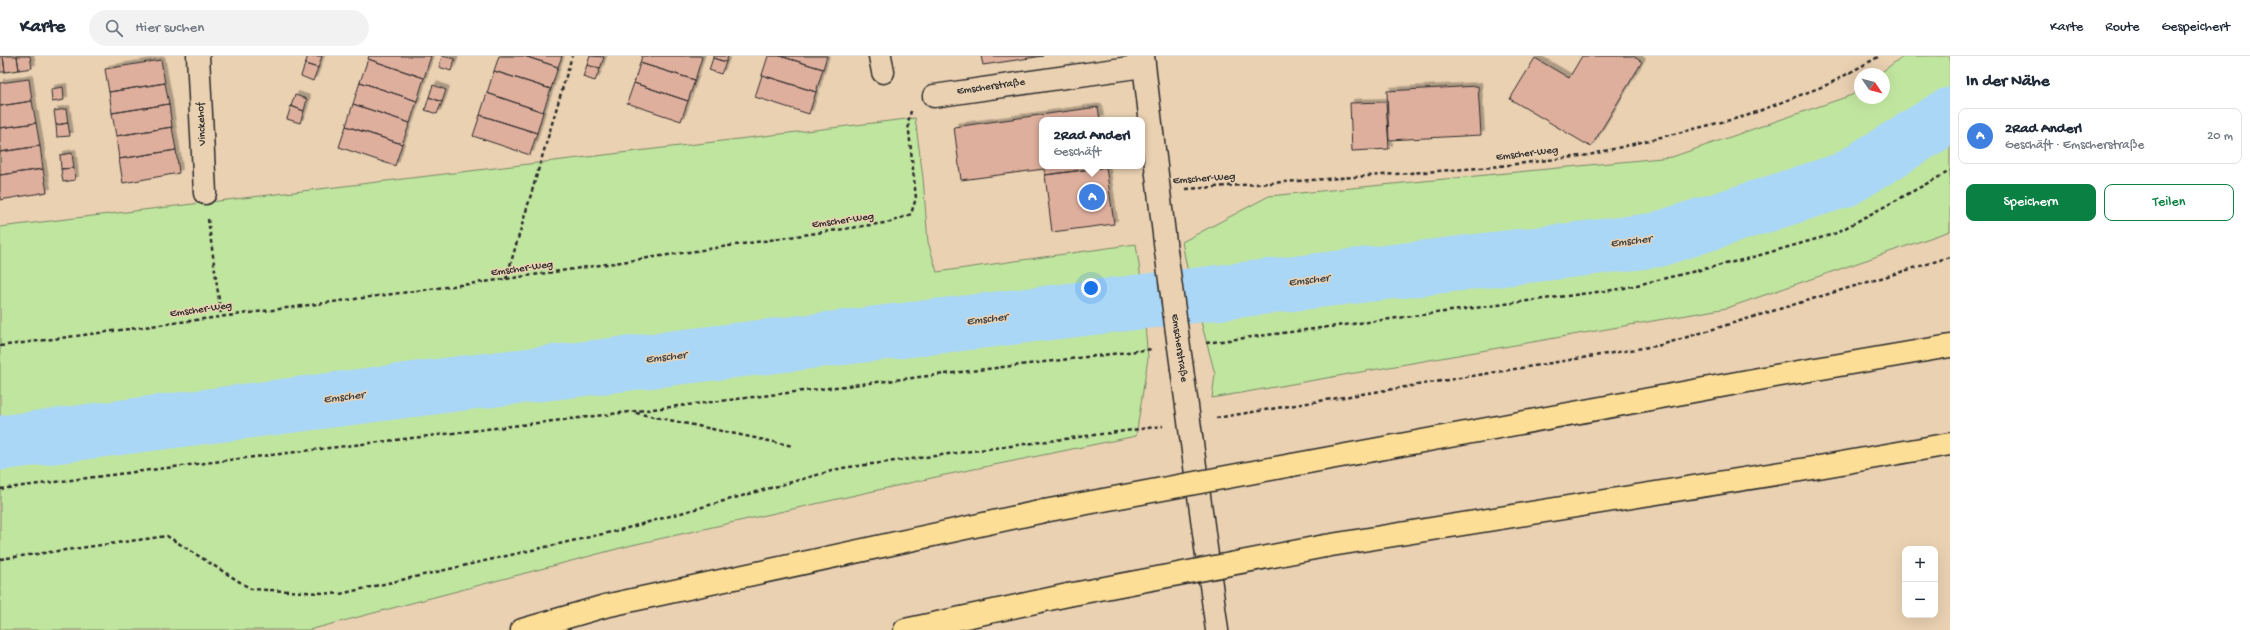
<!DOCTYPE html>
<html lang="de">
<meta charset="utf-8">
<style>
body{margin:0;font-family:"Gochi Hand",sans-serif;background:#f2f2f3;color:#1f2937}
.controls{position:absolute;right:12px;bottom:12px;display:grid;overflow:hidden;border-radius:8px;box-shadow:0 4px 16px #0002}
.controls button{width:36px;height:36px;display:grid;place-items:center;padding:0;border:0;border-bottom:1px solid #e0e1e3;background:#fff;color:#1f2937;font:20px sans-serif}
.compass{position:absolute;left:1854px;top:12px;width:36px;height:36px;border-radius:50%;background:#fff;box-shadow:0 4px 16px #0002;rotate:125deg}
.you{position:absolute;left:1091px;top:232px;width:14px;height:14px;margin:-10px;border:3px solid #fff;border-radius:50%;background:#1a73e8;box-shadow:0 0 0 6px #1a73e833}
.badge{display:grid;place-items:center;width:26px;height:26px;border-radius:50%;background:#0b8043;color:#fff;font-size:13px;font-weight:700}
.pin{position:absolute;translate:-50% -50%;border:2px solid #fff;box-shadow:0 1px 4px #0006}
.popup{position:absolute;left:1039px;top:61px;width:106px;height:52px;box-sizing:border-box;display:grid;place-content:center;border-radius:8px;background:#fff;filter:drop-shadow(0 1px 3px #0005);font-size:13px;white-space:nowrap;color:#747a83}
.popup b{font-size:15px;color:#1f2937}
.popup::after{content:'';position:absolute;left:50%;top:100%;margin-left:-8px;border:8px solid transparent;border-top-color:#fff}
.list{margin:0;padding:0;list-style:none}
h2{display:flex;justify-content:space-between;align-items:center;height:52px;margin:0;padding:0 16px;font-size:17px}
h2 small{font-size:13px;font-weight:400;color:#747a83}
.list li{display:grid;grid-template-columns:26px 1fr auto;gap:12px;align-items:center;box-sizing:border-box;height:56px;margin:0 8px 8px;padding:0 8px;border:1px solid #e0e1e3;border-radius:8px}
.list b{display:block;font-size:15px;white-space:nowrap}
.list p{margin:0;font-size:13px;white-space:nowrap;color:#747a83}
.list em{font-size:13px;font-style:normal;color:#747a83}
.actions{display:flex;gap:8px;padding:12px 16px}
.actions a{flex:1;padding:9px 0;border:1px solid #0b8043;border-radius:8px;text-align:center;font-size:14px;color:#0b8043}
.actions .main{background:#0b8043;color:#fff}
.icon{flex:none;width:22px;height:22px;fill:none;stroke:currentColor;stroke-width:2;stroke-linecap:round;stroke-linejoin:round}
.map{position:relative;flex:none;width:1950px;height:574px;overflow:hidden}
header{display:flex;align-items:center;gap:24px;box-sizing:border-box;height:56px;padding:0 20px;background:#fff;border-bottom:1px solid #e0e1e3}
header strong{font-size:19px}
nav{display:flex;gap:22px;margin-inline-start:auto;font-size:14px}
.search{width:280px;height:36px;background:#f2f2f3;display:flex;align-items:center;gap:10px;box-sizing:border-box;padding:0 14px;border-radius:22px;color:#747a83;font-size:15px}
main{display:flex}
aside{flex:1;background:#fff}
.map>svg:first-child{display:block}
</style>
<header>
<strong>Karte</strong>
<div class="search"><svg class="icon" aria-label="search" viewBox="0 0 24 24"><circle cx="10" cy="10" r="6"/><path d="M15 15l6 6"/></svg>Hier suchen</div>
<nav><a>Karte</a><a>Route</a><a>Gespeichert</a></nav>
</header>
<main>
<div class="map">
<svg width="1950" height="574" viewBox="0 0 1950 574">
<defs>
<filter id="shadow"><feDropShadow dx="3.5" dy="-3.5" stdDeviation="0" flood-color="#0004"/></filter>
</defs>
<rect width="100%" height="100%" fill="#ead1b2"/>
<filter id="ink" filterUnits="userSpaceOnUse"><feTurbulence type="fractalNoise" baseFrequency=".025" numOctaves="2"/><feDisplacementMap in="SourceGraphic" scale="8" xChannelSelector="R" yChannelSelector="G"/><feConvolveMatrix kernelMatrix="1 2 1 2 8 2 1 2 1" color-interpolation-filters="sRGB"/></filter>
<g filter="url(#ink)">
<path fill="#c0e59f" stroke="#768865" d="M 1903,0 L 1950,0 L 1950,175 L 1727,252 L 1212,342 L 1215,318 L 1188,217 L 1182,186 L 1269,140 L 1672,101 L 1852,39 L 1860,32 L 1860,42 L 1884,42 L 1884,18 L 1879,18 Z
M 915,62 L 923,122 L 928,186 L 937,216 L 1136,188 L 1140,216 L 1148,302 L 1136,380 L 945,419 L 632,489 L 309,574 L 0,574 L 0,171 Z"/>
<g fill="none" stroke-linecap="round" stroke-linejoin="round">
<path stroke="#aad7f6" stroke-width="55" d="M 0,387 L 464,327 L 1656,184 L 1844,124 L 1950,59"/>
</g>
<path fill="#dfaf9d" stroke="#2b2b2b" filter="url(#shadow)" d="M 0,0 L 3,0 L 5,16 L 0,16 Z
M 3,0 L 17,0 L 19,14 L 5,16 Z
M 17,0 L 30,0 L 32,12 L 19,14 Z
M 308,0 L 322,0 L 318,12 L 305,8 Z
M 369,0 L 431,0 L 424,22 L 368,3 Z
M 442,0 L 455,3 L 451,15 L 439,11 Z
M 499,0 L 524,0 L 558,11 L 551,33 L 494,15 Z
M 524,0 L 562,0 L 558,11 Z
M 590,0 L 604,1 L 600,13 L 587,9 Z
M 642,0 L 700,0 L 702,1 L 695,24 L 640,7 Z
M 714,0 L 728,0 L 726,6 L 713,2 Z
M 768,0 L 780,0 L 823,13 L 816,36 L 762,19 Z
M 780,0 L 827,0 L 823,13 Z
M 981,0 L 1043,0 L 983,9 Z
M 1582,0 L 1633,0 L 1642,6 L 1591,91 L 1510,43 L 1535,2 L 1569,22 Z
M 713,2 L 726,6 L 721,18 L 709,14 Z
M 368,3 L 424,22 L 417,45 L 360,26 Z
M 161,4 L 165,27 L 109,36 L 105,13 Z
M 640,7 L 695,24 L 688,45 L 634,27 Z
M 305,8 L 318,12 L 313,25 L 301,20 Z
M 587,9 L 600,13 L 595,25 L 583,21 Z
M 494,15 L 551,33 L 543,56 L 487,37 Z
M 762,19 L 816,36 L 809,58 L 755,41 Z
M 29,23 L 32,45 L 0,50 L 0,27 Z
M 360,26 L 417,45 L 410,67 L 353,48 Z
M 165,27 L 169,48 L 112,57 L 109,36 Z
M 634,27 L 688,45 L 681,65 L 627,47 Z
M 433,29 L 446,34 L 442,46 L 429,41 Z
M 1478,30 L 1481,79 L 1389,84 L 1387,35 Z
M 63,31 L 64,44 L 52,46 L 51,33 Z
M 487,37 L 543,56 L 537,77 L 480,59 Z
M 295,39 L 307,43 L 304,55 L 291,50 Z
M 429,41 L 442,46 L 437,58 L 425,54 Z
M 32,45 L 36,67 L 0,72 L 0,50 Z
M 1386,46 L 1389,93 L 1352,95 L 1350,47 Z
M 169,48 L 172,71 L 116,80 L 112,57 Z
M 353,48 L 410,67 L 402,88 L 346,70 Z
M 291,50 L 304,55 L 300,67 L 287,63 Z
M 1098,51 L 1100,64 L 1042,64 L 1042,110 L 1106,111 L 1045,119 L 1044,113 L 961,124 L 954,71 Z
M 66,53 L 68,67 L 56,69 L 54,55 Z
M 480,59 L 537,77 L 530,99 L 473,80 Z
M 36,67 L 40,90 L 0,96 L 0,72 Z
M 68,67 L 70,80 L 57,81 L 56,69 Z
M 346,70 L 402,88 L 395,110 L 339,91 Z
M 172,71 L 176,94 L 119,103 L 116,80 Z
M 40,90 L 43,113 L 0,119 L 0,96 Z
M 176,94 L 179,117 L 123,127 L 119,103 Z
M 72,97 L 74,112 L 61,113 L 60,99 Z
M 1106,111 L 1114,168 L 1052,176 L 1045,119 Z
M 74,112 L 75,124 L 63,126 L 61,113 Z
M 43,113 L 47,136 L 0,144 L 0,119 Z"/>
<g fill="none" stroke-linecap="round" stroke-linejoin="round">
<defs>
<path id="minor" d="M 198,0 L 205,137
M 880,0 L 883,16
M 1143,0 L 1166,195
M 934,40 L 1143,10
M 1182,313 L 1217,574"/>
<path id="highway" d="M 1292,409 L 1775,320 L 1950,290
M 1325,490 L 1813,412 L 1950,388
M 522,574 L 605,550 L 1044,455
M 905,574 L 1068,539"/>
</defs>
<use href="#minor" stroke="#2b2b2b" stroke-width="25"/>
<use href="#highway" stroke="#2b2b2b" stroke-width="25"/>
<path stroke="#2b2b2b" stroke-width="2.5" stroke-dasharray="4 3" stroke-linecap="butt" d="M 1186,133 L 1492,111 L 1589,99 L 1746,60 L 1829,28 L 1880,0
M 208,163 L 221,259
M 506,223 L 572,0
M 1206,287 L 1620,233 L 1746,203 L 1834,178 L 1950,115
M 0,290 L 506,223 L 891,166 L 911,158 L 916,142 L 908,66 L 911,55
M 636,357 L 793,390
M 1216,362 L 1661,289 L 1950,201
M 0,433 L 229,404 L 1153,293
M 0,503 L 167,480 L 251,533 L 340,538 L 620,474 L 842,412 L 1163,370"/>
<use href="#minor" stroke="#ead1b2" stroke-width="22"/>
<use href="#highway" stroke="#fcde96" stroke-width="22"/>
<defs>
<path id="minor-bridge" d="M 1166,195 L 1182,313"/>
<path id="highway-bridge" d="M 1044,455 L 1292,409
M 1068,539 L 1325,490"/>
</defs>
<use href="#minor-bridge" stroke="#2b2b2b" stroke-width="25" stroke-linecap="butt"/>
<use href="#highway-bridge" stroke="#2b2b2b" stroke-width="25" stroke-linecap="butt"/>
<use href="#minor-bridge" stroke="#ead1b2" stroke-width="22"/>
<use href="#highway-bridge" stroke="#fcde96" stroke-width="22"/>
</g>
</g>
<g text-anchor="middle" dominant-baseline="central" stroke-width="3" stroke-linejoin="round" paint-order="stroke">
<g font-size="11" fill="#2b2b2b" stroke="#ead1b2">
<text transform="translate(991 31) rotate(-8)">Emscherstraße</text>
<text transform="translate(202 68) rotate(-93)">Vinckehof</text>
<text transform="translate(1527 98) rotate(-7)">Emscher-Weg</text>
<text transform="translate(1204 123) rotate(-4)">Emscher-Weg</text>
<text transform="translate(843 165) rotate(-8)">Emscher-Weg</text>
<text transform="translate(522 213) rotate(-8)">Emscher-Weg</text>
<text transform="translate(201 254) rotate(-8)">Emscher-Weg</text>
<text transform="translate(1179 292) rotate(82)">Emscherstraße</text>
</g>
<g font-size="12" font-style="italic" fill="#3e4549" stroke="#ead1b2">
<text transform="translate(1631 186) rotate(-7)">Emscher</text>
<text transform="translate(1309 225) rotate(-7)">Emscher</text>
<text transform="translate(987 264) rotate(-7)">Emscher</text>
<text transform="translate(666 302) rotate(-7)">Emscher</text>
<text transform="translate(344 342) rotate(-7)">Emscher</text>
</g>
</g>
</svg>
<div class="controls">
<button>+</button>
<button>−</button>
</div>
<svg class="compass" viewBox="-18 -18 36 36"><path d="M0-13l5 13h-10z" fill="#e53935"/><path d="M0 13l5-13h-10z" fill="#747a83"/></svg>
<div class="you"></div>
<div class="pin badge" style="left:1092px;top:141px;background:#3f7fe0">A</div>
<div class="popup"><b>2Rad Anderl</b>Geschäft</div>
</div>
<aside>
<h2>In der Nähe<small></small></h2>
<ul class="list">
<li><span class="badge" style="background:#3f7fe0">A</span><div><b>2Rad Anderl</b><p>Geschäft · Emscherstraße</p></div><em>20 m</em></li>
</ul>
<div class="actions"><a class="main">Speichern</a><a>Teilen</a></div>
</aside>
</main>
